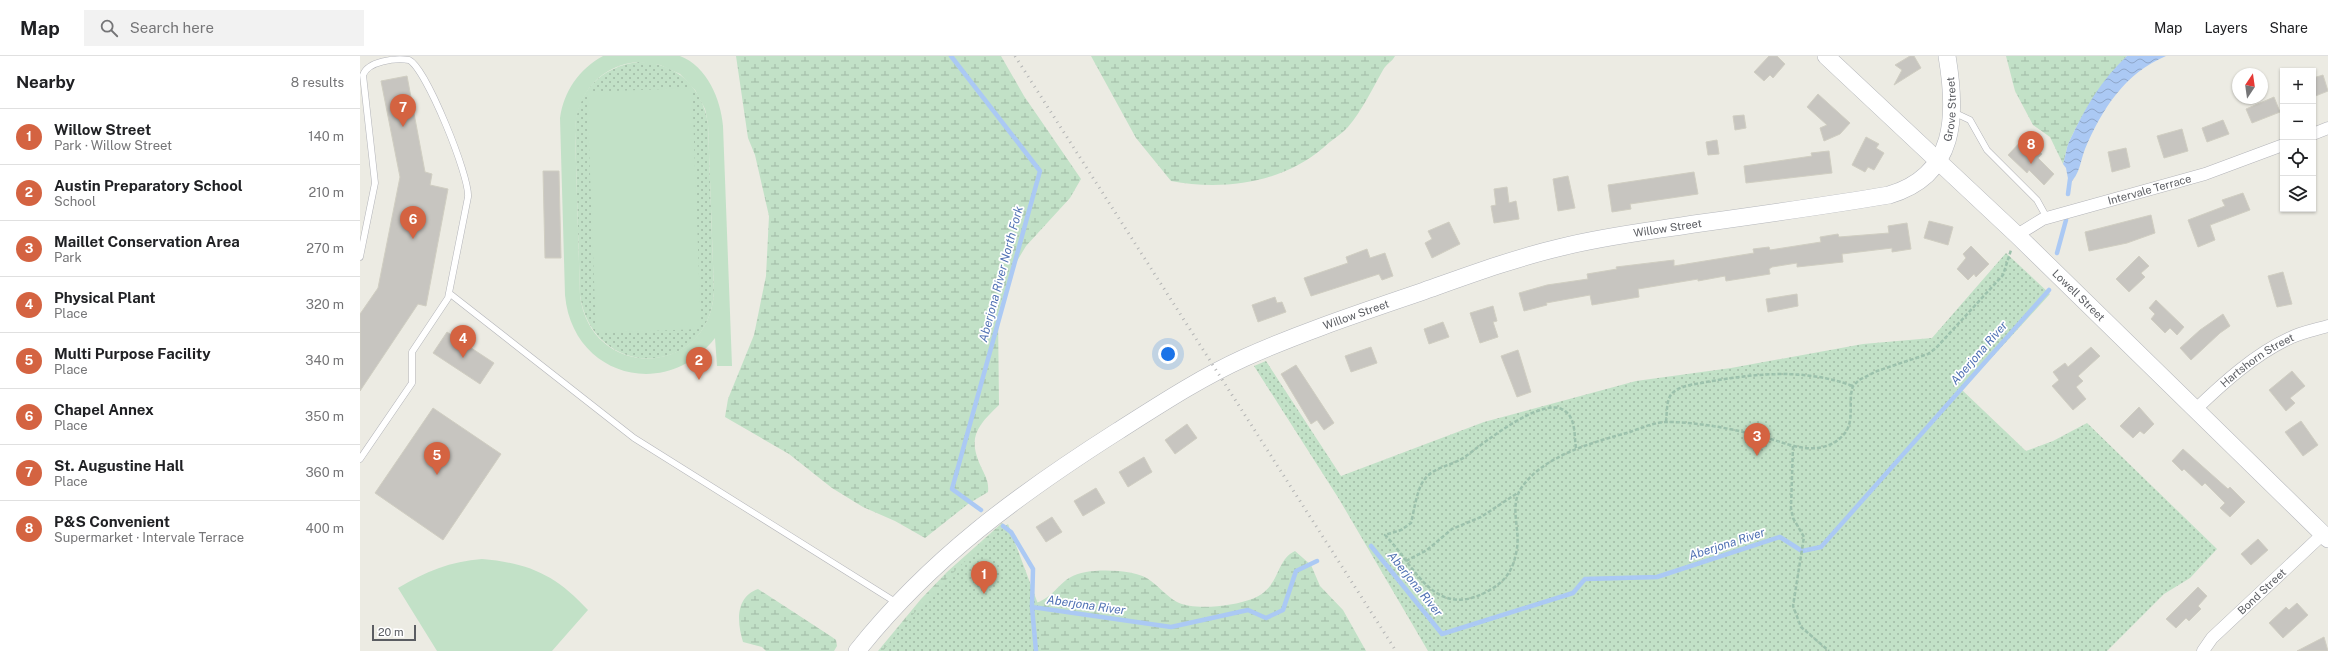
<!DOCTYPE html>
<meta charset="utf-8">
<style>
body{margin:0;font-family:"Public Sans",sans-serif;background:#f2f2f2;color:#202124}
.controls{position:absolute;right:12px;top:12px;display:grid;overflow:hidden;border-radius:0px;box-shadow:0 1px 3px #0004}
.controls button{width:36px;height:36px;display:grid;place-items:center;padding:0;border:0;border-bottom:1px solid #e0e0e0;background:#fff;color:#202124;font:20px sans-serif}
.compass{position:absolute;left:1872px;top:12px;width:36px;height:36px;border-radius:50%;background:#fff;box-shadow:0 1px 3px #0004;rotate:13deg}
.scale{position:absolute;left:12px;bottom:10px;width:44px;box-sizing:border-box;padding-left:4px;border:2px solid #5b5d62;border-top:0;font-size:11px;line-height:14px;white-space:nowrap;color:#5b5d62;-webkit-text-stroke:3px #fff;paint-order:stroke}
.you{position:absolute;left:808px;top:298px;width:14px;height:14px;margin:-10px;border:3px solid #fff;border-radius:50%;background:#1a73e8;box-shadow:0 0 0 6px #1a73e833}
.badge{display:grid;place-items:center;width:26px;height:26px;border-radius:50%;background:#d46341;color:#fff;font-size:13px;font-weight:700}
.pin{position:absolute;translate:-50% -33px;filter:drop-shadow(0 1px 2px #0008)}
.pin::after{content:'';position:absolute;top:21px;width:14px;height:12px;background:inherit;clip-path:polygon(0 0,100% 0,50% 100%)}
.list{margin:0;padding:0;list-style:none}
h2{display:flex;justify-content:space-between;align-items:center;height:52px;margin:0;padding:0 16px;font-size:17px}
h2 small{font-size:13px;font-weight:400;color:#757577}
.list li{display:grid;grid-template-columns:26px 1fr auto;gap:12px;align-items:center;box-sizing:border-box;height:56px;padding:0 16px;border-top:1px solid #e0e0e0}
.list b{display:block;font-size:15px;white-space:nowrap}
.list p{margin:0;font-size:13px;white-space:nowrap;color:#757577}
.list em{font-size:13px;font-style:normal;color:#757577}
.icon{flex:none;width:22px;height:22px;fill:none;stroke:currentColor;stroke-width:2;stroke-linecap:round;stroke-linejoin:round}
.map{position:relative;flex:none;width:1968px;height:595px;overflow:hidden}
header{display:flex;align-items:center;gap:24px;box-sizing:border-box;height:56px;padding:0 20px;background:#fff;border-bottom:1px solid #e0e0e0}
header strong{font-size:19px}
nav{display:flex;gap:22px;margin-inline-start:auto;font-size:14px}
.search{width:280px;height:36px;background:#f2f2f2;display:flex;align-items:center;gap:10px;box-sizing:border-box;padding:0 14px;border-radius:0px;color:#757577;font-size:15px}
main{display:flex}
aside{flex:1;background:#fff}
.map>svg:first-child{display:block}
</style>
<header>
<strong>Map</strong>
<div class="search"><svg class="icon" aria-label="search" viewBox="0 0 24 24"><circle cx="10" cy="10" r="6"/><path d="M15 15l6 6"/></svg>Search here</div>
<nav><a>Map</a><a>Layers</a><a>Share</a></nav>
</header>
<main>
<aside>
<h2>Nearby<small>8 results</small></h2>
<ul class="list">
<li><span class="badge">1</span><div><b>Willow Street</b><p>Park · Willow Street</p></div><em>140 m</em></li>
<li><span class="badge">2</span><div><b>Austin Preparatory School</b><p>School</p></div><em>210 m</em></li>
<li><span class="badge">3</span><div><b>Maillet Conservation Area</b><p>Park</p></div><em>270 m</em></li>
<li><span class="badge">4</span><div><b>Physical Plant</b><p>Place</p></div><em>320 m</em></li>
<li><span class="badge">5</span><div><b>Multi Purpose Facility</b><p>Place</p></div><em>340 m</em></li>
<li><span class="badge">6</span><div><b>Chapel Annex</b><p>Place</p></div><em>350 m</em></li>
<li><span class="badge">7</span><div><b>St. Augustine Hall</b><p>Place</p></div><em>360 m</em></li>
<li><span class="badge">8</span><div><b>P&amp;S Convenient</b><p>Supermarket · Intervale Terrace</p></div><em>400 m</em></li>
</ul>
</aside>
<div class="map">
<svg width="1968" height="595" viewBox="0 0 1968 595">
<defs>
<pattern id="wetland-marsh" width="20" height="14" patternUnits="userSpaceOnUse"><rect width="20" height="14" fill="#c2e1c7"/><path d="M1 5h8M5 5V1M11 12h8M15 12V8" fill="none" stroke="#a1baa5"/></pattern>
<pattern id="park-dots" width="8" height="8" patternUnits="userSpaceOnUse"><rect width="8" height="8" fill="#c2e1c7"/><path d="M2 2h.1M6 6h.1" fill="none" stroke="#a1baa5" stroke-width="1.8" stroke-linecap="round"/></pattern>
<pattern id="water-waves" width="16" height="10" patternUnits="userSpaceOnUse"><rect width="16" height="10" fill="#abc9f4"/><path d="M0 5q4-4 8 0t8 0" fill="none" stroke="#8ea6c9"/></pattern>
</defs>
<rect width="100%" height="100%" fill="#ecebe3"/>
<path fill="url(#wetland-marsh)" d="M 376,0 L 641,0 L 664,40 L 721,123 L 710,142 L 666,190 L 651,215 L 638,258 L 639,349 C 616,371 607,382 622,413 C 626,421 629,427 628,436 L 608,448 L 565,482 L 535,465 L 503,451 L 472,432 L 429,398 L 365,361 L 368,343 L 394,279 L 406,220 L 409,160 L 395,99 L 388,82 Z
M 731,0 L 1035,0 C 1032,6 1026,8 1023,14 C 1012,33 1003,53 988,71 C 981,79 971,84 963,92 C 922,127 863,135 811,125 L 776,82 Z
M 1646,0 L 1767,0 C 1742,25 1725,52 1710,84 C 1706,91 1706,100 1703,108 L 1690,81 L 1673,69 L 1655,35 Z
M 642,467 L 648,474 L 676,547 C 699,539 699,520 726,516 C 743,513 778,514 791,525 C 799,531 808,541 817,546 C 835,555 873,550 892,543 C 922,531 914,505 935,495 L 951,509 L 960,530 L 983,554 L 1006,595 L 518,595 L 561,543 L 587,516 Z
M 398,533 L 472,581 L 476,584 L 477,590 L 474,595 L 406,595 L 402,591 L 383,586 C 377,567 375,541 398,533 Z"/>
<path fill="url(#park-dots)" d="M 279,6 C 316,6 343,32 348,68 L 354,236 C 349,323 232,325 220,239 L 215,75 C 215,37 241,10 279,6 Z
M 1646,197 L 1690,238 L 1602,334 L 1666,395 L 1693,385 L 1727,367 L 1857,493 L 1830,522 L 1804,538 L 1747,595 L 1068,595 L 979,443 L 894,310 L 906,305 L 981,420 L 1124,366 L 1276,325 L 1371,312 L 1503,288 L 1572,282 Z
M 648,468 L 678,548 L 680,595 L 523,595 C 558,549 603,505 648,468 Z"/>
<path fill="#c2e1c7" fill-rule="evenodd" d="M 243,0 C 259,0 309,0 320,0 C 347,10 361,44 363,70 L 372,310 L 357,310 L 355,282 C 306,346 212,320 205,239 L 200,62 C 204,35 219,13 243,0 ZM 279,6 L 300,9 L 320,18 L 335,34 L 345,53 L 348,68 L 354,236 C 349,323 230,325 220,239 L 215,75 C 216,38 241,8 279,6 Z
M 332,32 L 341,273 L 236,277 L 227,36 Z
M 122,503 C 169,507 196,519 228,554 L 192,595 L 77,595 L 38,532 C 65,516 91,505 122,503 Z"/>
<path fill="url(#water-waves)" d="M 1767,0 L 1806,0 C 1765,17 1742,53 1725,93 C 1720,106 1720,118 1709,128 L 1706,112 L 1703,108 C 1706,100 1706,91 1710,84 C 1725,52 1741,24 1767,0 Z"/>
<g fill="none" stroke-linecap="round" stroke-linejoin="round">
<path stroke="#abc9f4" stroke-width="4.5" d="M 591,0 L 680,115 L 592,433 L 621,454
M 1708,138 L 1710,123
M 1697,197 L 1706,164
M 643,470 L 651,476 L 673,513 L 672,551 L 676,595
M 1011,490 L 1082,578 L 1213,537 L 1225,523 L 1297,521 L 1420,481 L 1442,495 L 1461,491 L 1689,234
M 672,551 L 811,571 L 888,554 L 906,562 L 923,554 L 936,515 L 957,505"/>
</g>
<path fill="#c7c5c0" stroke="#d0cec2" d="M 1409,0 L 1417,0 L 1425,8 L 1413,22 L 1410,19 L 1404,25 L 1394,16 Z
M 1550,0 L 1554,0 L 1561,12 L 1534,29 L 1542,14 L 1535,9 Z
M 1963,19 L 1968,35 L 1953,41 L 1953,22 Z
M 47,20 L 65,116 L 72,118 L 70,129 L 88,133 L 66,250 L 58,248 L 0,335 L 0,258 L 18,232 L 40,121 L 21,25 Z
M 1458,38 L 1490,67 L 1480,78 L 1464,85 L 1460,72 L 1467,69 L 1447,51 Z
M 1914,41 L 1920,56 L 1892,67 L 1886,53 Z
M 1384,59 L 1386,72 L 1375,74 L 1373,60 Z
M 1863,64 L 1869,78 L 1847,86 L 1842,72 Z
M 1822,73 L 1828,95 L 1804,102 L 1797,80 Z
M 1506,81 L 1519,88 L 1516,92 L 1524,97 L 1514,114 L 1508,111 L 1505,116 L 1492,109 Z
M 1665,81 L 1682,98 L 1678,102 L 1694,118 L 1684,129 L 1669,114 L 1667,117 L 1648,99 Z
M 1357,84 L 1359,98 L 1348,99 L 1346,86 Z
M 1766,92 L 1770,111 L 1752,116 L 1748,96 Z
M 1469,95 L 1472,117 L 1386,127 L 1384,110 L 1452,100 L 1451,97 Z
M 183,115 L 199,115 L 201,202 L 185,202 Z
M 1334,116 L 1338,138 L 1270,148 L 1271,153 L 1252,156 L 1248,129 Z
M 1208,120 L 1215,152 L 1198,155 L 1193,123 Z
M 1147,131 L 1149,147 L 1156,145 L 1159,163 L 1134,167 L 1131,150 L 1136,149 L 1134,133 Z
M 1883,137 L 1890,154 L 1850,169 L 1855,184 L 1838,191 L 1828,164 L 1865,150 L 1862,144 Z
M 1791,159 L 1795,177 L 1767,187 L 1729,195 L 1725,176 Z
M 1569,165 L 1593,171 L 1588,189 L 1564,182 Z
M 1089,166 L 1100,188 L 1072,202 L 1065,187 L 1072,183 L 1068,175 Z
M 1547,167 L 1551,193 L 1532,196 L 1532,192 L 1482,198 L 1483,206 L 1437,211 L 1437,207 L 1412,211 L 1409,213 L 1410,218 L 1366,225 L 1365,220 L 1338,225 L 1338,223 L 1278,233 L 1279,241 L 1232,249 L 1230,239 L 1186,247 L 1187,249 L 1164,255 L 1159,237 L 1187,229 L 1228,223 L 1227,218 L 1257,213 L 1256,211 L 1314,204 L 1314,210 L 1394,197 L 1393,193 L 1409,191 L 1410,194 L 1461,186 L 1460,181 L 1478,178 L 1479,181 L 1529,177 L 1528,170 Z
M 1611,190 L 1629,208 L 1616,221 L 1614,218 L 1608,224 L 1597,213 L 1606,202 L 1603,198 Z
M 1007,193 L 1010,202 L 1025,197 L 1033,220 L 1022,224 L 1019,218 L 951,240 L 944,222 L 988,207 L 986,201 Z
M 1779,200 L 1789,210 L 1781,217 L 1785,221 L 1769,236 L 1756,223 Z
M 1923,216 L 1932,248 L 1917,251 L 1908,220 Z
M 1437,238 L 1438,250 L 1408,256 L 1406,243 Z
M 915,241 L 917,247 L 922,246 L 926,256 L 898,266 L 892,249 Z
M 1796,244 L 1824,271 L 1817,279 L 1810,272 L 1805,277 L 1791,263 L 1795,258 L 1789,252 Z
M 1133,250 L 1137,265 L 1133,266 L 1138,281 L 1120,287 L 1110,257 Z
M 1863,258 L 1870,270 L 1860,277 L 1831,304 L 1820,292 L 1840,274 Z
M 1083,266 L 1089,281 L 1069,288 L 1064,273 Z
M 87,276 L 134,307 L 120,328 L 73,297 Z
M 1011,291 L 1017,307 L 991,316 L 985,300 Z
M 1731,291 L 1740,300 L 1718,320 L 1723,325 L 1716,331 L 1726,343 L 1713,354 L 1692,330 L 1699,324 L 1693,316 L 1705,307 L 1708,311 Z
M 1158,294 L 1171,336 L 1157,341 L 1141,300 Z
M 936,309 L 974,367 L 964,374 L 957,364 L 951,368 L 921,318 Z
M 1932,315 L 1945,330 L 1930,342 L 1935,347 L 1926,355 L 1909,334 Z
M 1779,351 L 1794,368 L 1784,378 L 1780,375 L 1773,382 L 1760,370 Z
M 73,352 L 141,398 L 83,484 L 15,437 Z
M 1941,365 L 1958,389 L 1943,400 L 1925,376 Z
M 827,368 L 837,382 L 815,398 L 805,384 Z
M 1823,393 L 1868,433 L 1870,431 L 1885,446 L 1870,461 L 1860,452 L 1865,447 L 1845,427 L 1842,430 L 1824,413 L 1822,415 L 1812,405 Z
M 784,401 L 792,416 L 768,431 L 759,416 Z
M 736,432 L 745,447 L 723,460 L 714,445 Z
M 692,461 L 702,476 L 686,486 L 676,471 Z
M 1898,483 L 1908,494 L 1891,509 L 1881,498 Z
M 1838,531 L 1847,540 L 1838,550 L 1841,553 L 1829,565 L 1826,562 L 1816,572 L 1806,563 Z
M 1937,547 L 1948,559 L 1923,582 L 1909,567 L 1926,551 L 1929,554 Z
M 1964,581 L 1968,595 L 1937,595 Z"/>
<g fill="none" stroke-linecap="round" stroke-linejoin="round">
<defs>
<path id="service" d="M 1593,56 L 1610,64 L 1627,94 L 1677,144 L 1687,162
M 0,201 L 15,127 L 3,19 C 8,5 35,2 49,4 C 66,12 110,121 108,141 L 88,242 L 52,296 L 52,327 L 0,403
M 89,237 L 274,382 L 537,547"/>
<g id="minor">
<path d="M 1953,78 L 1968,72"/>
<path id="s1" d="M 1657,179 L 1683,163 L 1845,118 L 1923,89"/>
<path id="s2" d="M 1835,354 C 1863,327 1895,298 1930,282 C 1942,276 1955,274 1968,270"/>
<path id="s3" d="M 1843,595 L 1852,582 L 1963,478"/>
</g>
<g id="secondary">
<path id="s4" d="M 1466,0 L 1657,179 L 1968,483"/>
<path id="s5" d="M 497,595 C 571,502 659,438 758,375 C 799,349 840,322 884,302 C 942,276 1003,256 1064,235 C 1109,219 1155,202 1202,191 C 1245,180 1290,175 1334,168 C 1399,159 1464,150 1529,139 C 1597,119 1597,59 1587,0"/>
</g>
</defs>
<use href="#service" stroke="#b3b4b9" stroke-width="7"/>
<use href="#minor" stroke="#b3b4b9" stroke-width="13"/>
<use href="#secondary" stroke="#b4b6bb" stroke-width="18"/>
<path stroke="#9cc1ac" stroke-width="2.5" stroke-dasharray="4 2" stroke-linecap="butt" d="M 1306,366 C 1308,344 1305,335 1330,329 C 1384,319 1439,310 1493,330
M 1433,390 L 1431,452 L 1433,462 L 1444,481 L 1433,550 L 1441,571 L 1469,595
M 1216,392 C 1214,379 1216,363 1205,355 C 1184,338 1124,387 1106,400 C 1093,410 1074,410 1064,424 C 1057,433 1054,455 1051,467 L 1041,474 L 1025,479 C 1056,511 1074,565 1128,535 C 1147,525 1154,512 1157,492 C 1160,473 1150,452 1160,434 C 1181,400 1234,386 1270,376 C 1281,372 1295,366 1307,366 C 1339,366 1373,373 1404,381 C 1422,386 1439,394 1458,392 C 1470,390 1480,385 1487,374 C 1494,360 1488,344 1493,330 L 1499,324 L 1517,315 L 1568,298 L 1576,292 L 1643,219 L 1651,194
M 1046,505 L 1067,494 L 1092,473 L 1121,461 L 1159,436"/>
<use href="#service" stroke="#fff" stroke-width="6"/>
<use href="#minor" stroke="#fff" stroke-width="12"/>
<use href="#secondary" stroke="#fff" stroke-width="17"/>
<path stroke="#b3b4b4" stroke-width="3" stroke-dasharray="1 5" stroke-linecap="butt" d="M 655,0 L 1036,595"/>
</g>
<g text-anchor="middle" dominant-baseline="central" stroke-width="3.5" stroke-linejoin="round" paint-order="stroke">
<g font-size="11" fill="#5b5d62" stroke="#fff">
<text stroke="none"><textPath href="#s5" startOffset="1272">Grove Street</textPath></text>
<text stroke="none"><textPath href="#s1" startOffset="141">Intervale Terrace</textPath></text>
<text stroke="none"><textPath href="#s5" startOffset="933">Willow Street</textPath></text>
<text stroke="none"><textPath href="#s4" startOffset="348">Lowell Street</textPath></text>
<text stroke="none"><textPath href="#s5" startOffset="609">Willow Street</textPath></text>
<text stroke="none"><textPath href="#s2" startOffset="80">Hartshorn Street</textPath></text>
<text stroke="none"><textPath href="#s3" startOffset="84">Bond Street</textPath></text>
</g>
<g font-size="12" font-style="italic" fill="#5172b4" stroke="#fff">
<text transform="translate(641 218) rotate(-75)">Aberjona River North Fork</text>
<text transform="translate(1619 297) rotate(-49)">Aberjona River</text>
<text transform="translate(1367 488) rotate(-18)">Aberjona River</text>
<text transform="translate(1055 528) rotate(51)">Aberjona River</text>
<text transform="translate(726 549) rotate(8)">Aberjona River</text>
</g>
</g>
</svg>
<div class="controls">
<button>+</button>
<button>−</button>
<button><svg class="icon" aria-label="locate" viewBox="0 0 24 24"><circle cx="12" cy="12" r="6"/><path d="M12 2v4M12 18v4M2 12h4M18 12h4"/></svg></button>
<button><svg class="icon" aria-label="layers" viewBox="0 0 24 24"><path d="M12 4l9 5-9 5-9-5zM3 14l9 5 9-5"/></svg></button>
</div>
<svg class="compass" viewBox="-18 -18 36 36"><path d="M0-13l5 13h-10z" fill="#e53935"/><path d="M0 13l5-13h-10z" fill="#757577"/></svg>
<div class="scale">20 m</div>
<div class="you"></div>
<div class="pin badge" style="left:624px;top:538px">1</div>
<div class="pin badge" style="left:339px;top:324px">2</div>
<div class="pin badge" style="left:1397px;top:400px">3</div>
<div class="pin badge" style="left:103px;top:302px">4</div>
<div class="pin badge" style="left:77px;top:419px">5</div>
<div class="pin badge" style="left:53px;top:183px">6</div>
<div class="pin badge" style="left:43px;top:71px">7</div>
<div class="pin badge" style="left:1671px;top:108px">8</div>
</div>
</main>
